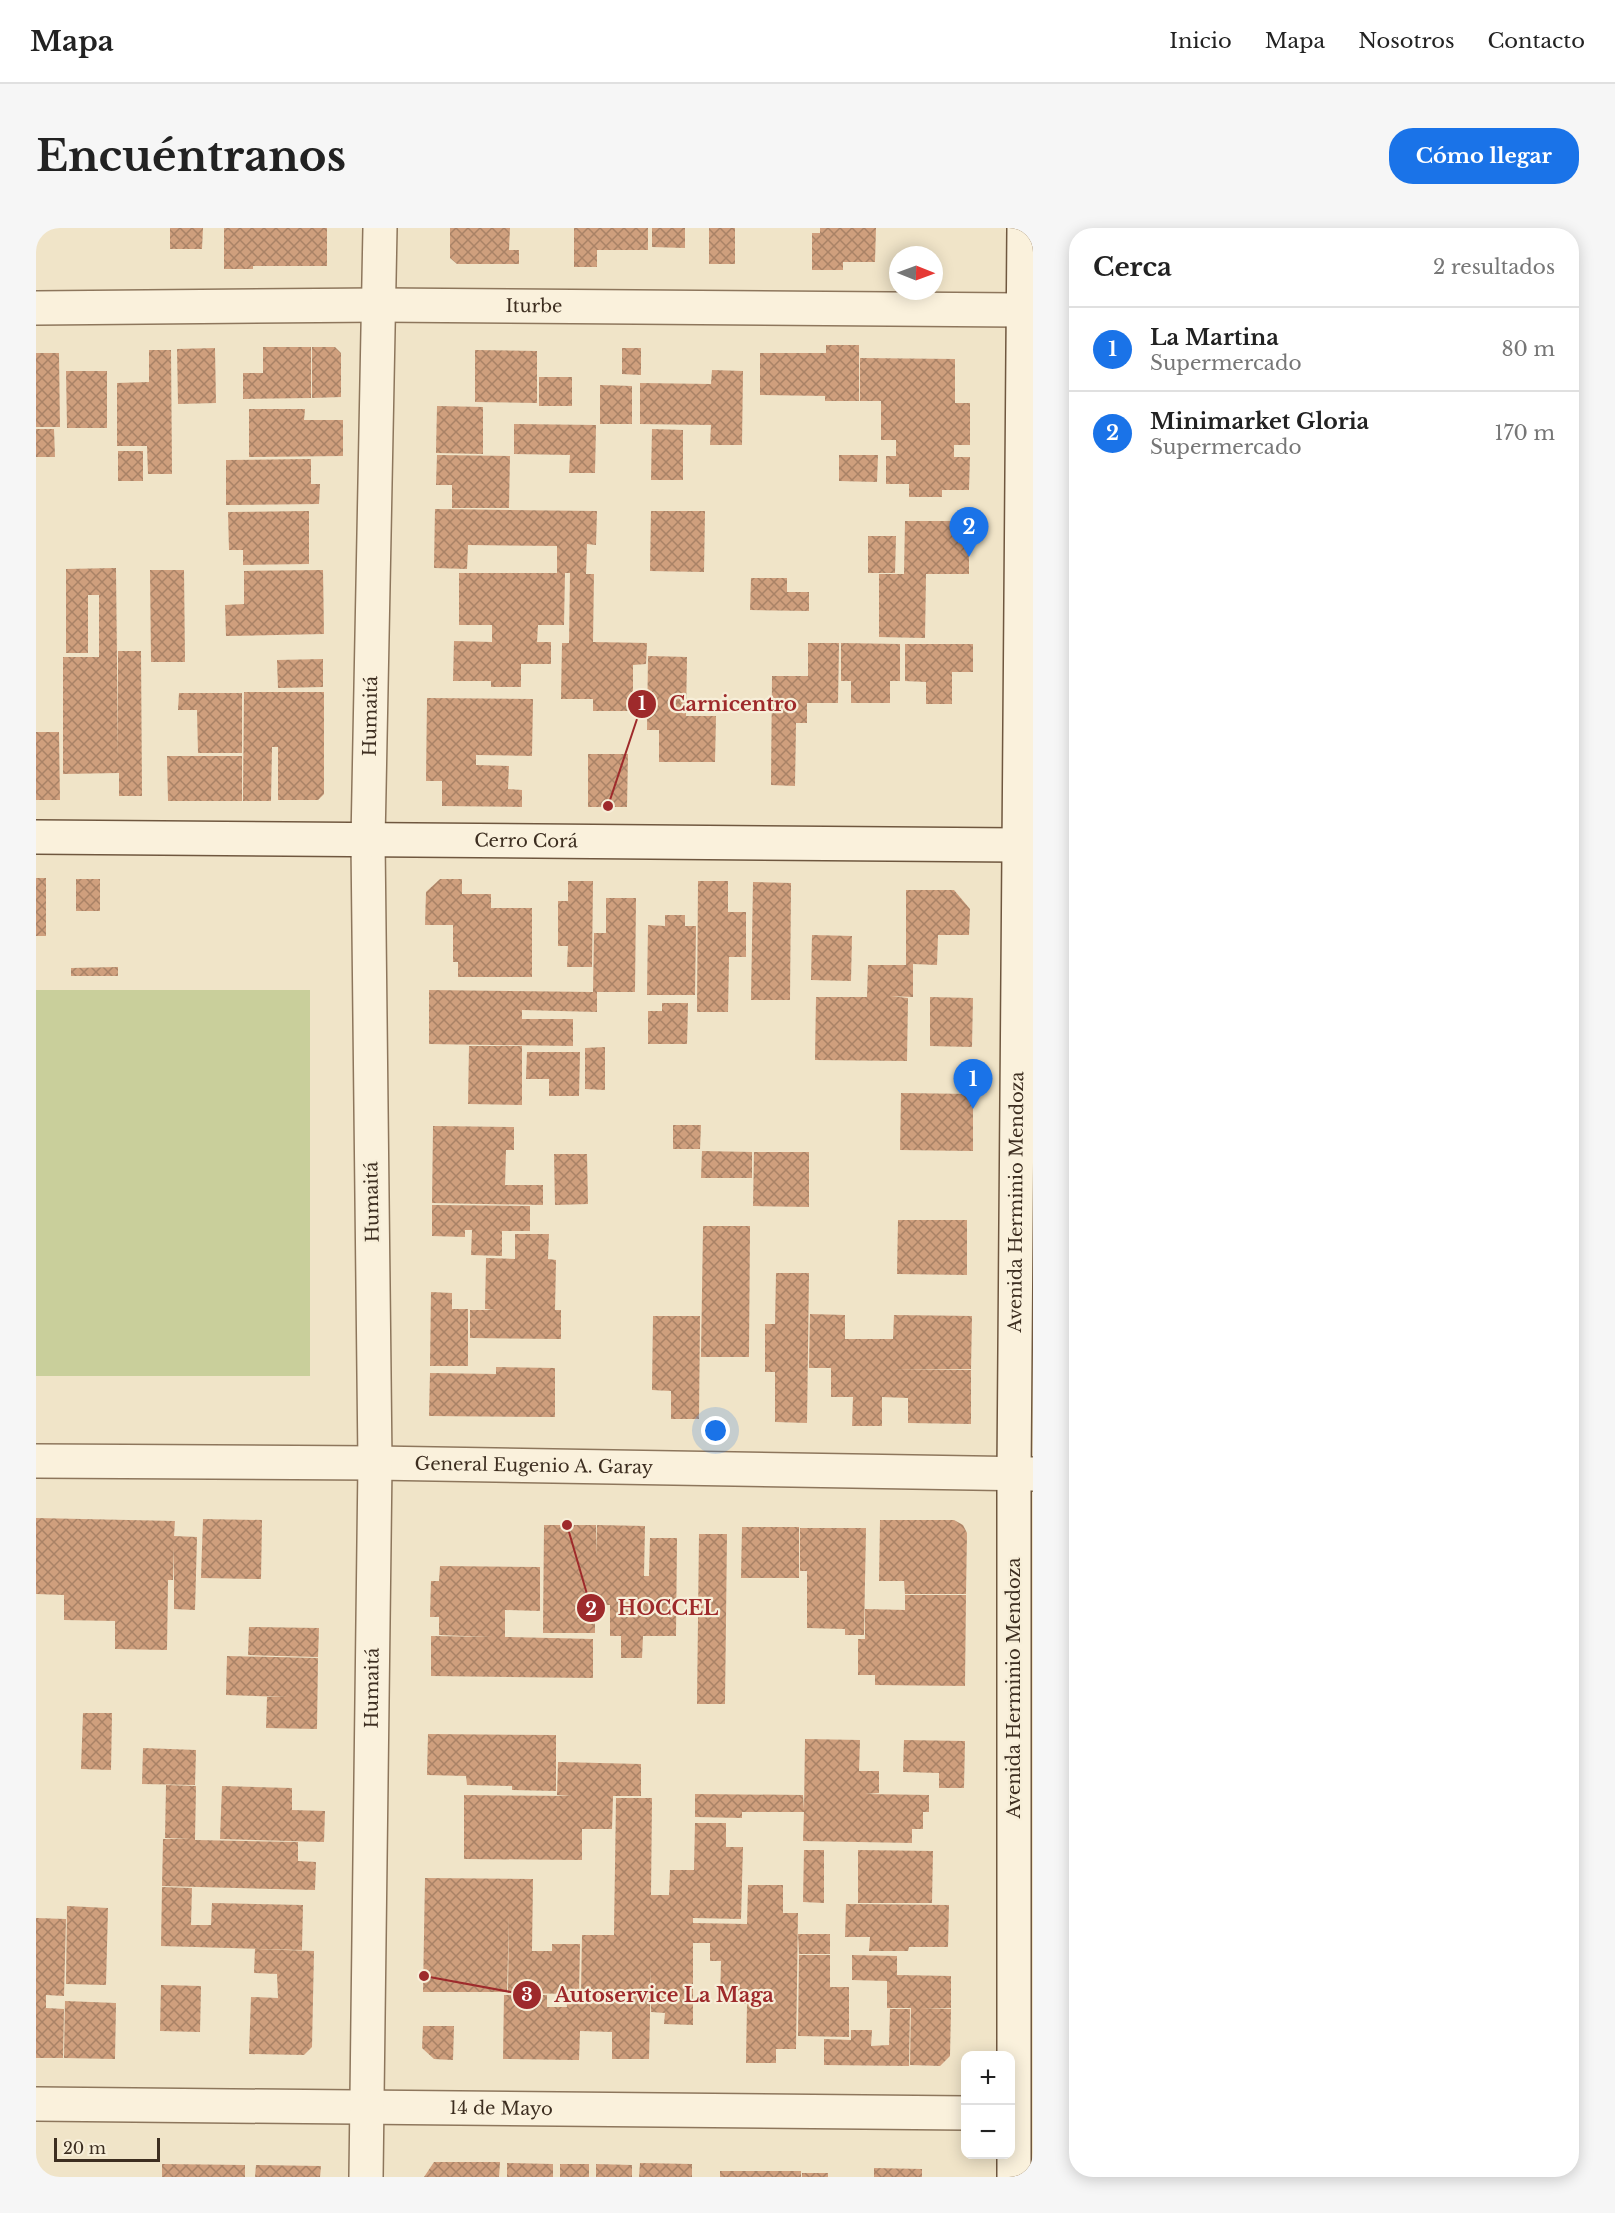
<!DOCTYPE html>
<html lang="es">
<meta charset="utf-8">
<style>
body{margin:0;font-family:"Libre Baskerville",serif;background:#f6f6f6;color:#222}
.controls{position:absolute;right:18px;bottom:18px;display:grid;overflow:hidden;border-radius:12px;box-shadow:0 3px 15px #0003}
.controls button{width:54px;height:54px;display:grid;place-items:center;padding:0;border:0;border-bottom:2px solid #e0e0e0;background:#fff;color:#222;font:30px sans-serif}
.compass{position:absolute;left:853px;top:18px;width:54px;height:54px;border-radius:50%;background:#fff;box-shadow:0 3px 15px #0003;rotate:91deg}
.scale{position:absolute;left:18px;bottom:15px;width:106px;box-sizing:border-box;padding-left:6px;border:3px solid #3d2e20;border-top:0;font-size:16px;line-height:21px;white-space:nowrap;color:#3d2e20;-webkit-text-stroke:4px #f7eed8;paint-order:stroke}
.you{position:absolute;left:680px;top:1203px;width:21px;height:21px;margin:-15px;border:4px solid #fff;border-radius:50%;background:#1a73e8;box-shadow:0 0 0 9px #1a73e833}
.badge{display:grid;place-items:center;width:39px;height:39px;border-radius:50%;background:#1a73e8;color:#fff;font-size:20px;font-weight:700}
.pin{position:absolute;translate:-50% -50px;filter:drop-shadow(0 2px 3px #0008)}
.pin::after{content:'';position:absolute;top:32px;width:21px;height:18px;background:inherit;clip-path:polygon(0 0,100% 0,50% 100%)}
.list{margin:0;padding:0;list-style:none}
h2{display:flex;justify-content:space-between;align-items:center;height:78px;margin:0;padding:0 24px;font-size:26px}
h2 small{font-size:20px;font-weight:400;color:#767676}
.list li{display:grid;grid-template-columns:39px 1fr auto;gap:18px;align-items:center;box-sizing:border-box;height:84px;padding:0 24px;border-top:2px solid #e0e0e0}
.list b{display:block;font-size:22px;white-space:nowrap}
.list p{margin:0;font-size:20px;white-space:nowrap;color:#767676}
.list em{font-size:20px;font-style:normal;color:#767676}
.map{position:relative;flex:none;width:997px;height:1949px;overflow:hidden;border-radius:24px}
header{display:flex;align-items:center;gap:36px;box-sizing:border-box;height:84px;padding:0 30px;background:#fff;border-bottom:2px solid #e0e0e0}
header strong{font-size:28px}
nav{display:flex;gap:33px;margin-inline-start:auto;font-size:21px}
.intro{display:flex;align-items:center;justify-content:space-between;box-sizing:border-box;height:144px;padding:0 36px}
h1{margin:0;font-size:42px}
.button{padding:15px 27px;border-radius:24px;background:#1a73e8;color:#fff;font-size:21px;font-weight:700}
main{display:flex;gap:36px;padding:0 36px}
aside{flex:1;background:#fff;border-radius:24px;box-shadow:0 3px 15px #0003}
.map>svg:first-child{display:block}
</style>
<header>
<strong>Mapa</strong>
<nav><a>Inicio</a><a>Mapa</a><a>Nosotros</a><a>Contacto</a></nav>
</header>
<div class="intro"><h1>Encuéntranos</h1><a class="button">Cómo llegar</a></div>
<main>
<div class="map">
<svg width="997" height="1949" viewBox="0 0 997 1949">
<defs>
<pattern id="building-cross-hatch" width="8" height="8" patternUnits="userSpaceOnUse" patternTransform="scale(1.5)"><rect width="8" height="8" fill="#cf9f7d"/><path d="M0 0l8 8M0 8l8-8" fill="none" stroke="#a98266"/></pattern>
</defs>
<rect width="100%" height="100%" fill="#f0e4c8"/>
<path fill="#c9cf9b" d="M 0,762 L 274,762 L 274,1148 L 0,1148 Z"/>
<path fill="url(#building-cross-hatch)" d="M 134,0 L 167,0 L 166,21 L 134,21 Z
M 188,0 L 291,0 L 291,38 L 217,38 L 217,41 L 188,41 Z
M 414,0 L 474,0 L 473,22 L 483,22 L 483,36 L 421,36 L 414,30 Z
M 538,0 L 612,0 L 612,22 L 561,22 L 561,39 L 538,39 Z
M 616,0 L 649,0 L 649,20 L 616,19 Z
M 673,0 L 699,0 L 699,36 L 673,36 Z
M 784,0 L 840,0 L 839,34 L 807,34 L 807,42 L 776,42 L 776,5 L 784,5 Z
M 790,117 L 823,117 L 823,173 L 789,173 L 789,168 L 724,167 L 724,125 L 790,125 Z
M 227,119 L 275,119 L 275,170 L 207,171 L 207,145 L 227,145 Z
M 276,119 L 299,119 L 305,125 L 305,169 L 276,170 Z
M 179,120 L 180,175 L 142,176 L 141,121 Z
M 586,120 L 605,120 L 605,147 L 586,146 Z
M 113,122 L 135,122 L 136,246 L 112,246 L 111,218 L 81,218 L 81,155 L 113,154 Z
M 439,122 L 501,123 L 501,175 L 439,174 Z
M 0,125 L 23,125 L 24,199 L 0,199 Z
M 824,130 L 919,131 L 919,175 L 934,175 L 934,217 L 918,217 L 918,229 L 934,229 L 933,262 L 906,262 L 906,269 L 873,269 L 873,256 L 850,256 L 850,228 L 860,228 L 860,212 L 845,212 L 845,173 L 824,173 Z
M 676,142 L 707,143 L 706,217 L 674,217 L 675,197 L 604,196 L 604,155 L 675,156 Z
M 30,143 L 71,143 L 71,200 L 31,200 Z
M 503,149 L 536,149 L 536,178 L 503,178 Z
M 564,157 L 596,158 L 596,196 L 564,196 Z
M 401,178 L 447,179 L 447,226 L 400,225 Z
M 213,181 L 269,181 L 268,192 L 307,192 L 307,228 L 213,229 Z
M 478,196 L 560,197 L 559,245 L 533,245 L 534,227 L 478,226 Z
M 0,201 L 18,201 L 19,229 L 0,229 Z
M 616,201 L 647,202 L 647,252 L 615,252 Z
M 82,223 L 107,223 L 107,253 L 82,253 Z
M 401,227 L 474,228 L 473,280 L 416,280 L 416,257 L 400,257 Z
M 803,227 L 842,227 L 841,254 L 803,253 Z
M 275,231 L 275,256 L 284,256 L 283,276 L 190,277 L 190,232 Z
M 399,281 L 561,283 L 560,317 L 551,316 L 550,346 L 558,346 L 557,414 L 611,415 L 610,436 L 597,437 L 597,483 L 557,483 L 557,471 L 525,471 L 526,415 L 533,415 L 534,345 L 529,345 L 528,397 L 502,397 L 501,414 L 515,414 L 515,436 L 485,436 L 485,459 L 455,459 L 455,453 L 417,453 L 418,413 L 456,414 L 456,397 L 423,397 L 423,345 L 521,345 L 521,318 L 432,317 L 431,341 L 398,340 Z
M 273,283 L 273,336 L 207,337 L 207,322 L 193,322 L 192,284 Z
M 615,283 L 669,283 L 668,344 L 614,343 Z
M 869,293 L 933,293 L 933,346 L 890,346 L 889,410 L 843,409 L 843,346 L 868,346 Z
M 832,308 L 860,308 L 859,345 L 832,345 Z
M 80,340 L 82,533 L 82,423 L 105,423 L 106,568 L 83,568 L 83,545 L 27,546 L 27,429 L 63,429 L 63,367 L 52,367 L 52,425 L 30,425 L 30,341 Z
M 114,342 L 148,342 L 149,434 L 115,434 Z
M 287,342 L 288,406 L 190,408 L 189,377 L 208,376 L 208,343 Z
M 715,350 L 751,350 L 751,364 L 773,364 L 773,383 L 714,382 Z
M 772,415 L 803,415 L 802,475 L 771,475 L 771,495 L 760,495 L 759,558 L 735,557 L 736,448 L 772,448 Z
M 805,415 L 864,416 L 864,453 L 854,453 L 854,475 L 815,475 L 815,453 L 805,453 Z
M 869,416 L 937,416 L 937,444 L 916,444 L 916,476 L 890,476 L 890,454 L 869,453 Z
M 612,428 L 651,429 L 650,488 L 680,488 L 679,534 L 623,534 L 623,502 L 611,502 Z
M 287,431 L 287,459 L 242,460 L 241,432 Z
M 208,464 L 288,464 L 288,566 L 282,572 L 242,572 L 242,519 L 236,519 L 235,573 L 207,573 Z
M 143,465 L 206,465 L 206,525 L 162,525 L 161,482 L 142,482 Z
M 391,470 L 497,471 L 496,528 L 440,527 L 440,537 L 473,538 L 472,561 L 486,562 L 486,579 L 406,578 L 406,553 L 390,553 Z
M 0,504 L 23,504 L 24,572 L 0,572 Z
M 552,526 L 592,526 L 591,579 L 552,579 Z
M 131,528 L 206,528 L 206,573 L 132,573 Z
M 0,650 L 10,650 L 10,708 L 0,708 Z
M 40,651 L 64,651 L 64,683 L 40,683 Z
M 404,651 L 426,651 L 426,666 L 455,666 L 455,680 L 496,680 L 496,749 L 422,749 L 422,734 L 417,734 L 417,697 L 389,697 L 390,664 Z
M 532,653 L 557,653 L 556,739 L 531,739 L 532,718 L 522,718 L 522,673 L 532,673 Z
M 662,653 L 692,653 L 692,684 L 710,684 L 710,729 L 693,729 L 692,784 L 661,784 Z
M 717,654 L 755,655 L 754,772 L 715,772 Z
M 870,662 L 918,662 L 934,681 L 933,707 L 902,707 L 901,737 L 877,736 L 877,769 L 854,768 L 872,770 L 871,833 L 779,832 L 780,769 L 831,769 L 832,737 L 870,737 Z
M 570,670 L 600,670 L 599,764 L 561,764 L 561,784 L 486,782 L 486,791 L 537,791 L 537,818 L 393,816 L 393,762 L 557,764 L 558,705 L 570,705 Z
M 629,687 L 649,687 L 649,698 L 660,698 L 659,767 L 611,767 L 612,697 L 629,698 Z
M 776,707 L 816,708 L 815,753 L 775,752 Z
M 82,739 L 82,748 L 35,748 L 35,740 Z
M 894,769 L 937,770 L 936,819 L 894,818 Z
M 626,775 L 652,775 L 651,816 L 612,816 L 612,783 L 626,783 Z
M 433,818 L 486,818 L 486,877 L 432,876 Z
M 569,819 L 569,862 L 549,861 L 549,820 Z
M 491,824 L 544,824 L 543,868 L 513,868 L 513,851 L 490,851 Z
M 865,865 L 937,866 L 937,923 L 864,922 Z
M 637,897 L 665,897 L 664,921 L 637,921 Z
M 397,898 L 478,899 L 478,922 L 470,922 L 469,957 L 507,957 L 507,977 L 396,975 Z
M 666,923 L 716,924 L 716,950 L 665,950 Z
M 718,924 L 773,924 L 773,979 L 717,978 Z
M 518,926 L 551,926 L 552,976 L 519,977 Z
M 396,977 L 494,978 L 494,1003 L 466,1003 L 466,1028 L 435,1027 L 436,1002 L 429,1002 L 429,1009 L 396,1008 Z
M 862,992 L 931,992 L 931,1047 L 861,1046 Z
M 667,998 L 714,998 L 713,1129 L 665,1129 Z
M 479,1006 L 513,1006 L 512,1031 L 520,1032 L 519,1082 L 525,1082 L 525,1111 L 434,1110 L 434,1082 L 459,1082 L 449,1081 L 450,1030 L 479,1031 Z
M 740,1045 L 773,1045 L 771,1195 L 739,1194 L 739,1144 L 729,1144 L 729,1096 L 739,1096 Z
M 395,1064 L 416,1065 L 416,1081 L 432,1081 L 432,1138 L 394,1138 Z
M 774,1086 L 809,1087 L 809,1111 L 857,1111 L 858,1087 L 936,1088 L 935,1141 L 856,1142 L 935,1142 L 935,1196 L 872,1195 L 872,1170 L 846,1169 L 846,1198 L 816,1198 L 817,1169 L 795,1169 L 795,1140 L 773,1140 Z
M 617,1088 L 664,1088 L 663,1191 L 635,1191 L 635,1163 L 616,1162 Z
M 460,1139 L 519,1140 L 519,1189 L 393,1188 L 394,1145 L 460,1146 Z
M 0,1290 L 139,1293 L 138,1308 L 161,1309 L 159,1382 L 138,1381 L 138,1318 L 137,1352 L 132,1352 L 131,1422 L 79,1421 L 79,1393 L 28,1392 L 28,1367 L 0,1366 Z
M 167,1291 L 226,1292 L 225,1351 L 165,1350 Z
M 844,1292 L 918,1292 L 927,1297 L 931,1305 L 930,1366 L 869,1366 L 868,1353 L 843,1353 Z
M 508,1297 L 560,1297 L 560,1329 L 561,1297 L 609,1298 L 608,1348 L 613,1348 L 614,1310 L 641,1310 L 640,1408 L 607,1408 L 606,1430 L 585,1430 L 585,1408 L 574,1408 L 574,1377 L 559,1377 L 559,1405 L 507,1405 Z
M 706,1299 L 763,1299 L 763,1350 L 705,1350 Z
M 764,1300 L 830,1300 L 828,1407 L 809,1407 L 809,1401 L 771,1400 L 771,1343 L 764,1343 Z
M 663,1306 L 691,1306 L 689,1476 L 661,1476 Z
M 404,1338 L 504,1339 L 504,1383 L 469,1382 L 469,1409 L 557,1411 L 557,1450 L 395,1448 L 395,1408 L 458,1409 L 403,1407 L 403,1389 L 394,1389 L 395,1353 L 403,1353 Z
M 869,1367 L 930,1367 L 929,1458 L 839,1457 L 839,1447 L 822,1447 L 822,1411 L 829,1411 L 829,1381 L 869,1382 Z
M 213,1399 L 283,1400 L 282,1429 L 212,1427 Z
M 191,1428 L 282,1430 L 281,1501 L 230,1500 L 231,1469 L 252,1469 L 190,1467 Z
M 47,1485 L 76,1485 L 75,1542 L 45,1541 Z
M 392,1506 L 520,1507 L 520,1563 L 476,1562 L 476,1558 L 431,1557 L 430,1548 L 391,1547 Z
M 769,1511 L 824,1512 L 823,1543 L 843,1543 L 843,1565 L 829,1566 L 893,1567 L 893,1584 L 887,1584 L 887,1601 L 876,1601 L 876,1615 L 767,1613 L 768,1584 L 706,1584 L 706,1590 L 659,1589 L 659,1566 L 767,1567 L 768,1582 Z
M 868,1512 L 929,1513 L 928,1560 L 903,1560 L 903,1545 L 867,1544 Z
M 107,1520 L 160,1522 L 159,1557 L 106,1556 Z
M 522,1534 L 605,1536 L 605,1568 L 577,1568 L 576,1601 L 546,1601 L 546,1632 L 428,1631 L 428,1567 L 536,1568 L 521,1567 Z
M 130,1557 L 160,1558 L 159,1612 L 262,1614 L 262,1633 L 280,1634 L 279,1662 L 126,1658 L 127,1611 L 155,1611 L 129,1610 Z
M 186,1558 L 256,1560 L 256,1582 L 289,1583 L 288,1614 L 184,1611 Z
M 580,1570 L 616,1570 L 615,1667 L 633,1667 L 634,1642 L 658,1642 L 659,1595 L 690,1595 L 690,1619 L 707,1619 L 705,1691 L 657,1690 L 657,1695 L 711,1696 L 712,1657 L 747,1657 L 747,1685 L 762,1685 L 760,1821 L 740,1821 L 740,1835 L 710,1835 L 711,1776 L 684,1776 L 685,1733 L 674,1733 L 674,1715 L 657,1715 L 657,1797 L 628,1796 L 629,1785 L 615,1784 L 615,1740 L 613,1831 L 576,1831 L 576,1804 L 544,1803 L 543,1832 L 467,1831 L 468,1767 L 511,1767 L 511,1779 L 531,1779 L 530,1767 L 545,1767 L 546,1707 L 578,1707 Z
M 768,1622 L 788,1622 L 788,1675 L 767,1674 Z
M 822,1622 L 897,1623 L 896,1675 L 822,1675 Z
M 389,1650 L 497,1651 L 496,1723 L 516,1723 L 516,1716 L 544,1716 L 543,1766 L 472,1765 L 473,1687 L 471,1764 L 387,1764 Z
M 126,1659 L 156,1660 L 155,1697 L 175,1697 L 176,1675 L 267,1677 L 266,1722 L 125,1718 Z
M 810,1676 L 913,1677 L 912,1719 L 873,1719 L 872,1723 L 833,1723 L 834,1709 L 809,1709 Z
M 31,1678 L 72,1680 L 70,1757 L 30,1756 Z
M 0,1690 L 30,1691 L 28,1768 L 10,1767 L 10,1780 L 28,1781 L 27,1830 L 0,1830 Z
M 762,1706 L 794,1706 L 794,1726 L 763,1726 Z
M 219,1721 L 278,1723 L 276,1819 L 268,1827 L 213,1826 L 215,1769 L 242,1770 L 241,1746 L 218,1745 Z
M 763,1727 L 794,1727 L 794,1759 L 813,1759 L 813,1809 L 762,1808 Z
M 816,1727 L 861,1728 L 861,1747 L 915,1748 L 915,1780 L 886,1780 L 915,1781 L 914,1828 L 904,1838 L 874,1837 L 875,1780 L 851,1780 L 851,1753 L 816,1752 Z
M 125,1757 L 165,1758 L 164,1804 L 124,1803 Z
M 29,1773 L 80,1775 L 79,1831 L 28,1830 Z
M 854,1781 L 874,1781 L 873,1838 L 788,1837 L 788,1811 L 815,1812 L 815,1802 L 836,1802 L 835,1818 L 853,1817 Z
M 387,1798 L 418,1798 L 417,1832 L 398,1831 L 386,1820 Z
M 398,1934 L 464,1934 L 463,1949 L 388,1949 Z
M 471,1935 L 517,1936 L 517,1949 L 471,1949 Z
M 604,1935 L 656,1936 L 656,1949 L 603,1949 Z
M 126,1936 L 209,1937 L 209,1949 L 126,1949 Z
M 524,1936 L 553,1936 L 553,1949 L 524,1949 Z
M 560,1936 L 596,1937 L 596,1949 L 560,1949 Z
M 220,1937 L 285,1938 L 284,1949 L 219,1949 Z
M 838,1940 L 886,1941 L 886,1949 L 838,1949 Z
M 684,1943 L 765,1943 L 765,1949 L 684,1949 Z
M 766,1945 L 792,1945 L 792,1949 L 766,1949 Z"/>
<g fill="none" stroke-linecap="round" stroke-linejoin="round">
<defs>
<g id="street">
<path id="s1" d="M 0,80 L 344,77 L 997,82"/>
<path id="s2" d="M 0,1233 L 339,1235 L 997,1246"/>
<path id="s3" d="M 0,1876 L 930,1885"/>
<path id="s4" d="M 330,1949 L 339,1235 L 332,613 L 344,0"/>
</g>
<g id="secondary">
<path id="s5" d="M 0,609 L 982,617"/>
<path id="s6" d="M 978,1949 L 978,1246 L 988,0"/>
</g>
</defs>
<use href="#street" stroke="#8d765c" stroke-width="36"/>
<use href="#secondary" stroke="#6f573f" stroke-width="36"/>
<use href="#street" stroke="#faf1dc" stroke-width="33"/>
<use href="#secondary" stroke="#faf1dc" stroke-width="33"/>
</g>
<g text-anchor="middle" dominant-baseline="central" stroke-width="4.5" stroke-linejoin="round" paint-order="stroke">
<g font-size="18" fill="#3d2e20" stroke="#f7eed8">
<text stroke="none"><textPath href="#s1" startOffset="498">Iturbe</textPath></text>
<text stroke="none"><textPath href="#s4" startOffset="1461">Humaitá</textPath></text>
<text stroke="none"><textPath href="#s5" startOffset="490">Cerro Corá</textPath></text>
<text transform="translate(336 974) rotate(-91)">Humaitá</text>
<text stroke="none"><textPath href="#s6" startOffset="975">Avenida Herminio Mendoza</textPath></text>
<text stroke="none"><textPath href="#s2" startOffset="498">General Eugenio A. Garay</textPath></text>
<text stroke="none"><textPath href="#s4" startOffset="489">Humaitá</textPath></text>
<text transform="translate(978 1460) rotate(-90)">Avenida Herminio Mendoza</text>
<text stroke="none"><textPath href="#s3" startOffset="465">14 de Mayo</textPath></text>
</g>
</g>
<path fill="none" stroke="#9e2a2b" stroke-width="2" d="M572 578L606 476M531 1297L555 1380M388 1748L491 1767"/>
<g fill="#9e2a2b" stroke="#f7eed8" stroke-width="2">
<circle cx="572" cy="578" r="6"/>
<circle cx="531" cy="1297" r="6"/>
<circle cx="388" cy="1748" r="6"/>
<circle cx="606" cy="476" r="15"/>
<circle cx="555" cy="1380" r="15"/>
<circle cx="491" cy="1767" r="15"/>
</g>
<g font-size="18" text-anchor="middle" font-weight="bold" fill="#fff">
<text x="606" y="482">1</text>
<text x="555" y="1387">2</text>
<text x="491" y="1773">3</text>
</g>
<g font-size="20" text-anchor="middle" font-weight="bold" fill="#9e2a2b" stroke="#f7eed8" stroke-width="4.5" stroke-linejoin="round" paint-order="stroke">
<text x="697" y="483">Carnicentro</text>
<text x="632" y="1387">HOCCEL</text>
<text x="628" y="1774">Autoservice La Maga</text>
</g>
</svg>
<div class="controls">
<button>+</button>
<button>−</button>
</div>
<svg class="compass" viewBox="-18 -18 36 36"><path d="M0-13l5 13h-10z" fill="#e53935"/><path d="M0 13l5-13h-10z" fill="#767676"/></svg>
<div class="scale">20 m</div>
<div class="you"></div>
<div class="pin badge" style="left:937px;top:881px">1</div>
<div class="pin badge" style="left:933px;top:329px">2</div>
</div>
<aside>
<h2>Cerca<small>2 resultados</small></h2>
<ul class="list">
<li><span class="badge">1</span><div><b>La Martina</b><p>Supermercado</p></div><em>80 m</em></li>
<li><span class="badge">2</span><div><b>Minimarket Gloria</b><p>Supermercado</p></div><em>170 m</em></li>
</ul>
</aside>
</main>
